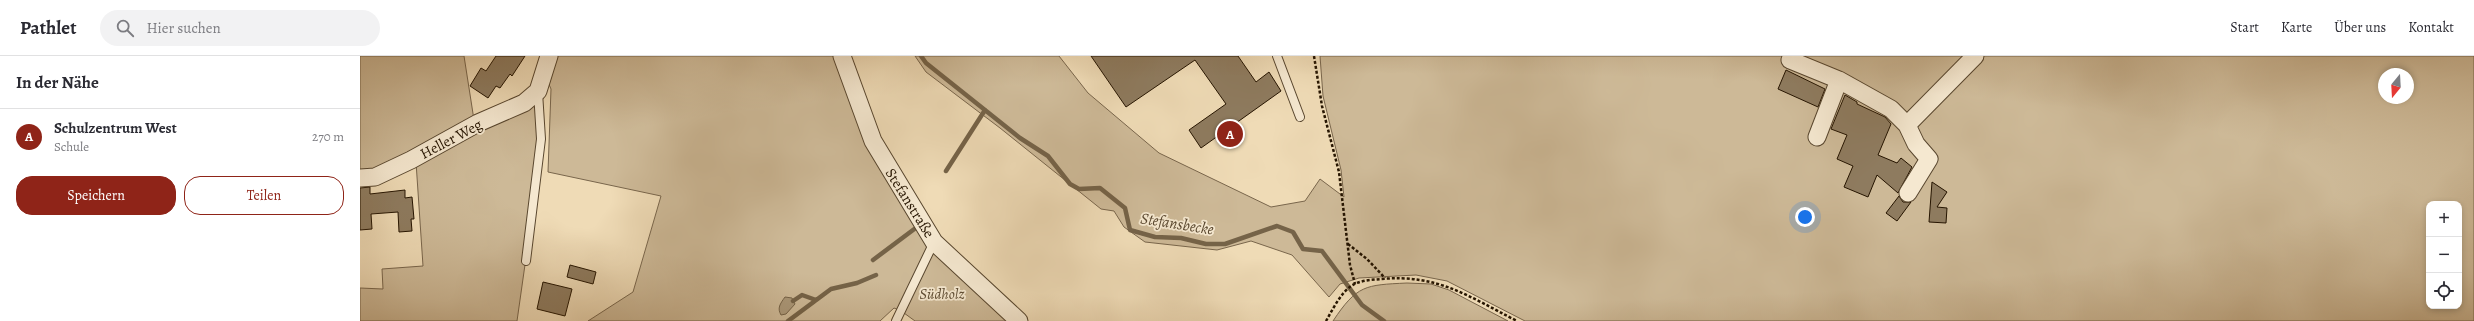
<!DOCTYPE html>
<html lang="de">
<meta charset="utf-8">
<style>
body{margin:0;font-family:Alegreya,serif;background:#f2f2f3;color:#2b2b33}
.controls{position:absolute;right:12px;bottom:12px;display:grid;overflow:hidden;border-radius:8px;box-shadow:0 2px 6px #0003}
.controls button{width:36px;height:36px;display:grid;place-items:center;padding:0;border:0;border-bottom:1px solid #e1e1e2;background:#fff;color:#2b2b33;font:20px sans-serif}
.compass{position:absolute;left:2018px;top:12px;width:36px;height:36px;border-radius:50%;background:#fff;box-shadow:0 2px 6px #0003;rotate:198deg}
.you{position:absolute;left:1445px;top:161px;width:14px;height:14px;margin:-10px;border:3px solid #fff;border-radius:50%;background:#1a73e8;box-shadow:0 0 0 6px #1a73e833}
.badge{display:grid;place-items:center;width:26px;height:26px;border-radius:50%;background:#8f2418;color:#fff;font-size:13px;font-weight:700}
.pin{position:absolute;translate:-50% -50%;border:2px solid #fff;box-shadow:0 1px 4px #0006}
.list{margin:0;padding:0;list-style:none}
h2{display:flex;justify-content:space-between;align-items:center;height:52px;margin:0;padding:0 16px;font-size:17px}
h2 small{font-size:13px;font-weight:400;color:#7c7c81}
.list li{display:grid;grid-template-columns:26px 1fr auto;gap:12px;align-items:center;box-sizing:border-box;height:56px;padding:0 16px;border-top:1px solid #e1e1e2}
.list b{display:block;font-size:15px;white-space:nowrap}
.list p{margin:0;font-size:13px;white-space:nowrap;color:#7c7c81}
.list em{font-size:13px;font-style:normal;color:#7c7c81}
.actions{display:flex;gap:8px;padding:12px 16px}
.actions a{flex:1;padding:9px 0;border:1px solid #8f2418;border-radius:16px;text-align:center;font-size:14px;color:#8f2418}
.actions .main{background:#8f2418;color:#fff}
.icon{flex:none;width:22px;height:22px;fill:none;stroke:currentColor;stroke-width:2;stroke-linecap:round;stroke-linejoin:round}
.map{position:relative;flex:none;width:2114px;height:265px;overflow:hidden}
header{display:flex;align-items:center;gap:24px;box-sizing:border-box;height:56px;padding:0 20px;background:#fff;border-bottom:1px solid #e1e1e2}
header strong{font-size:19px}
nav{display:flex;gap:22px;margin-inline-start:auto;font-size:14px}
.search{width:280px;height:36px;background:#f2f2f3;display:flex;align-items:center;gap:10px;box-sizing:border-box;padding:0 14px;border-radius:22px;color:#7c7c81;font-size:15px}
main{display:flex}
aside{flex:1;background:#fff}
.map>svg:first-child{display:block}
</style>
<header>
<strong>Pathlet</strong>
<div class="search"><svg class="icon" aria-label="search" viewBox="0 0 24 24"><circle cx="10" cy="10" r="6"/><path d="M15 15l6 6"/></svg>Hier suchen</div>
<nav><a>Start</a><a>Karte</a><a>Über uns</a><a>Kontakt</a></nav>
</header>
<main>
<aside>
<h2>In der Nähe<small></small></h2>
<ul class="list">
<li><span class="badge">A</span><div><b>Schulzentrum West</b><p>Schule</p></div><em>270 m</em></li>
</ul>
<div class="actions"><a class="main">Speichern</a><a>Teilen</a></div>
</aside>
<div class="map">
<svg width="2114" height="265" viewBox="0 0 2114 265">
<rect width="100%" height="100%" fill="#efdbb6"/>
<filter id="stains"><feTurbulence type="fractalNoise" baseFrequency=".005" numOctaves="4"/><feColorMatrix values="0 0 0 0 .2 0 0 0 0 .09 0 0 0 0 .02 0 0 0 .5 -.17"/></filter>
<radialGradient id="worn" r=".72"><stop offset=".6" stop-color="#630" stop-opacity="0"/><stop offset="1" stop-color="#630" stop-opacity=".3"/></radialGradient>
<path fill="#cdb997" stroke="#79664c" fill-rule="evenodd" d="M 0,0 L 104,0 L 114,64 L 14,116 L 0,117 Z
M 193,0 L 485,0 L 519,91 L 569,188 L 539,254 L 534,252 L 520,265 L 228,265 L 273,236 L 301,140 L 188,116 L 191,33 L 188,26 Z
M 555,0 L 699,0 L 728,37 L 799,97 L 911,151 L 945,145 L 960,123 L 984,141 L 981,114 L 963,40 L 960,0 L 2114,0 L 2114,265 L 1165,265 L 1087,225 L 1056,219 L 999,222 L 980,228 L 969,241 L 932,199 L 891,185 L 857,194 L 785,186 L 764,171 L 754,155 L 741,153 L 640,72 L 566,16 ZM 2024,18 L 2048,18 L 2048,42 L 2024,42 ZM 2069,148 L 2099,148 L 2099,250 L 2069,250 Z
M 173,46 L 178,48 L 181,96 L 157,265 L 0,265 L 0,232 L 23,233 L 22,213 L 63,210 L 56,106 Z
M 573,191 L 652,265 L 555,265 L 544,257 Z
M 1047,227 L 1071,228 L 1089,234 L 1148,265 L 973,265 C 997,229 1005,229 1047,227 Z"/>
<path fill="#aa9778" stroke="#756348" d="M 425,241 L 432,242 L 435,248 L 426,258 L 421,259 C 417,252 420,248 425,241 Z"/>
<g fill="none" stroke-linecap="round" stroke-linejoin="round">
<path stroke="#756348" stroke-width="4.5" d="M 561,0 L 566,7 L 660,82 L 688,100 L 710,128 L 719,133 L 740,132 L 765,152 L 770,174 L 795,181 L 821,182 L 846,188 L 865,188 L 917,170 L 933,176 L 943,193 L 962,195 L 1002,249 L 1024,265
M 586,115 L 625,54
M 513,204 L 557,171
M 433,245 L 442,239 L 456,244
M 428,265 L 471,233 L 497,227 L 516,219"/>
</g>
<path fill="#8e7b5f" stroke="#251400" d="M 136,0 L 165,0 L 152,20 L 150,18 L 140,32 L 136,30 L 128,42 L 110,30 L 121,12 L 126,15 Z
M 731,0 L 878,0 L 896,26 L 909,16 L 921,35 L 841,92 L 829,74 L 866,48 L 835,4 L 766,51 Z
M 1426,14 L 1465,33 L 1458,51 L 1418,33 Z
M 1485,39 L 1497,46 L 1497,48 L 1525,61 L 1531,68 L 1518,99 L 1537,107 L 1541,102 L 1552,111 L 1538,137 L 1517,119 L 1508,141 L 1484,131 L 1493,110 L 1477,103 L 1487,79 L 1471,73 Z
M 1572,126 L 1587,136 L 1577,151 L 1587,152 L 1586,167 L 1569,166 Z
M 10,131 L 10,138 L 45,134 L 45,142 L 52,141 L 54,163 L 51,163 L 52,175 L 39,176 L 38,156 L 11,158 L 12,173 L 0,174 L 0,132 Z
M 1539,140 L 1543,146 L 1551,146 L 1537,165 L 1526,157 Z
M 210,209 L 236,216 L 233,228 L 207,221 Z
M 183,226 L 212,233 L 205,260 L 177,253 Z"/>
<g fill="none" stroke-linecap="round" stroke-linejoin="round">
<defs>
<path id="lane" d="M 917,0 L 940,61
M 166,205 L 181,83 L 178,36
M 536,265 L 574,186"/>
<path id="street" d="M 482,0 L 513,85 L 574,186 L 659,265
M 1430,4 L 1479,24
M 1547,69 L 1556,88 L 1569,103 L 1548,137
M 1457,81 L 1479,24 L 1531,53 L 1547,69 L 1615,0
M 0,122 L 15,121 L 51,104 L 118,67 L 164,47 L 178,35 L 189,0"/>
</defs>
<use href="#lane" stroke="#58462e" stroke-width="10"/>
<use href="#street" stroke="#58462e" stroke-width="19"/>
<path stroke="#251400" stroke-width="2.5" stroke-dasharray="3 2" stroke-linecap="butt" d="M 954,0 L 962,50 L 979,116 L 990,209 L 995,228
M 988,188 L 1007,203 L 1025,222
M 966,265 C 973,253 980,238 991,230 C 1000,224 1011,224 1021,223 C 1078,218 1108,240 1157,265"/>
<use href="#lane" stroke="#f5e8d0" stroke-width="8"/>
<use href="#street" stroke="#f5e8d0" stroke-width="17"/>
</g>
<g text-anchor="middle" dominant-baseline="central" stroke-width="3.5" stroke-linejoin="round" paint-order="stroke">
<g font-size="15" fill="#251400" stroke="#f5e8d0">
<text transform="translate(91 83) rotate(-28)">Heller Weg</text>
<text transform="translate(550 147) rotate(58)">Stefanstraße</text>
</g>
<g font-size="15" font-style="italic" fill="#604e35" stroke="#f5e8d0">
<text x="582" y="238">Südholz</text>
</g>
<g font-size="16" font-style="italic" fill="#5a4830" stroke="#f5e8d0">
<text transform="translate(817 168) rotate(9)">Stefansbecke</text>
</g>
</g>
<rect width="100%" height="100%" filter="url(#stains)"/>
<rect width="100%" height="100%" fill="url(#worn)"/>
</svg>
<div class="controls">
<button>+</button>
<button>−</button>
<button><svg class="icon" aria-label="locate" viewBox="0 0 24 24"><circle cx="12" cy="12" r="6"/><path d="M12 2v4M12 18v4M2 12h4M18 12h4"/></svg></button>
</div>
<svg class="compass" viewBox="-18 -18 36 36"><path d="M0-13l5 13h-10z" fill="#e53935"/><path d="M0 13l5-13h-10z" fill="#7c7c81"/></svg>
<div class="you"></div>
<div class="pin badge" style="left:870px;top:78px">A</div>
</div>
</main>
